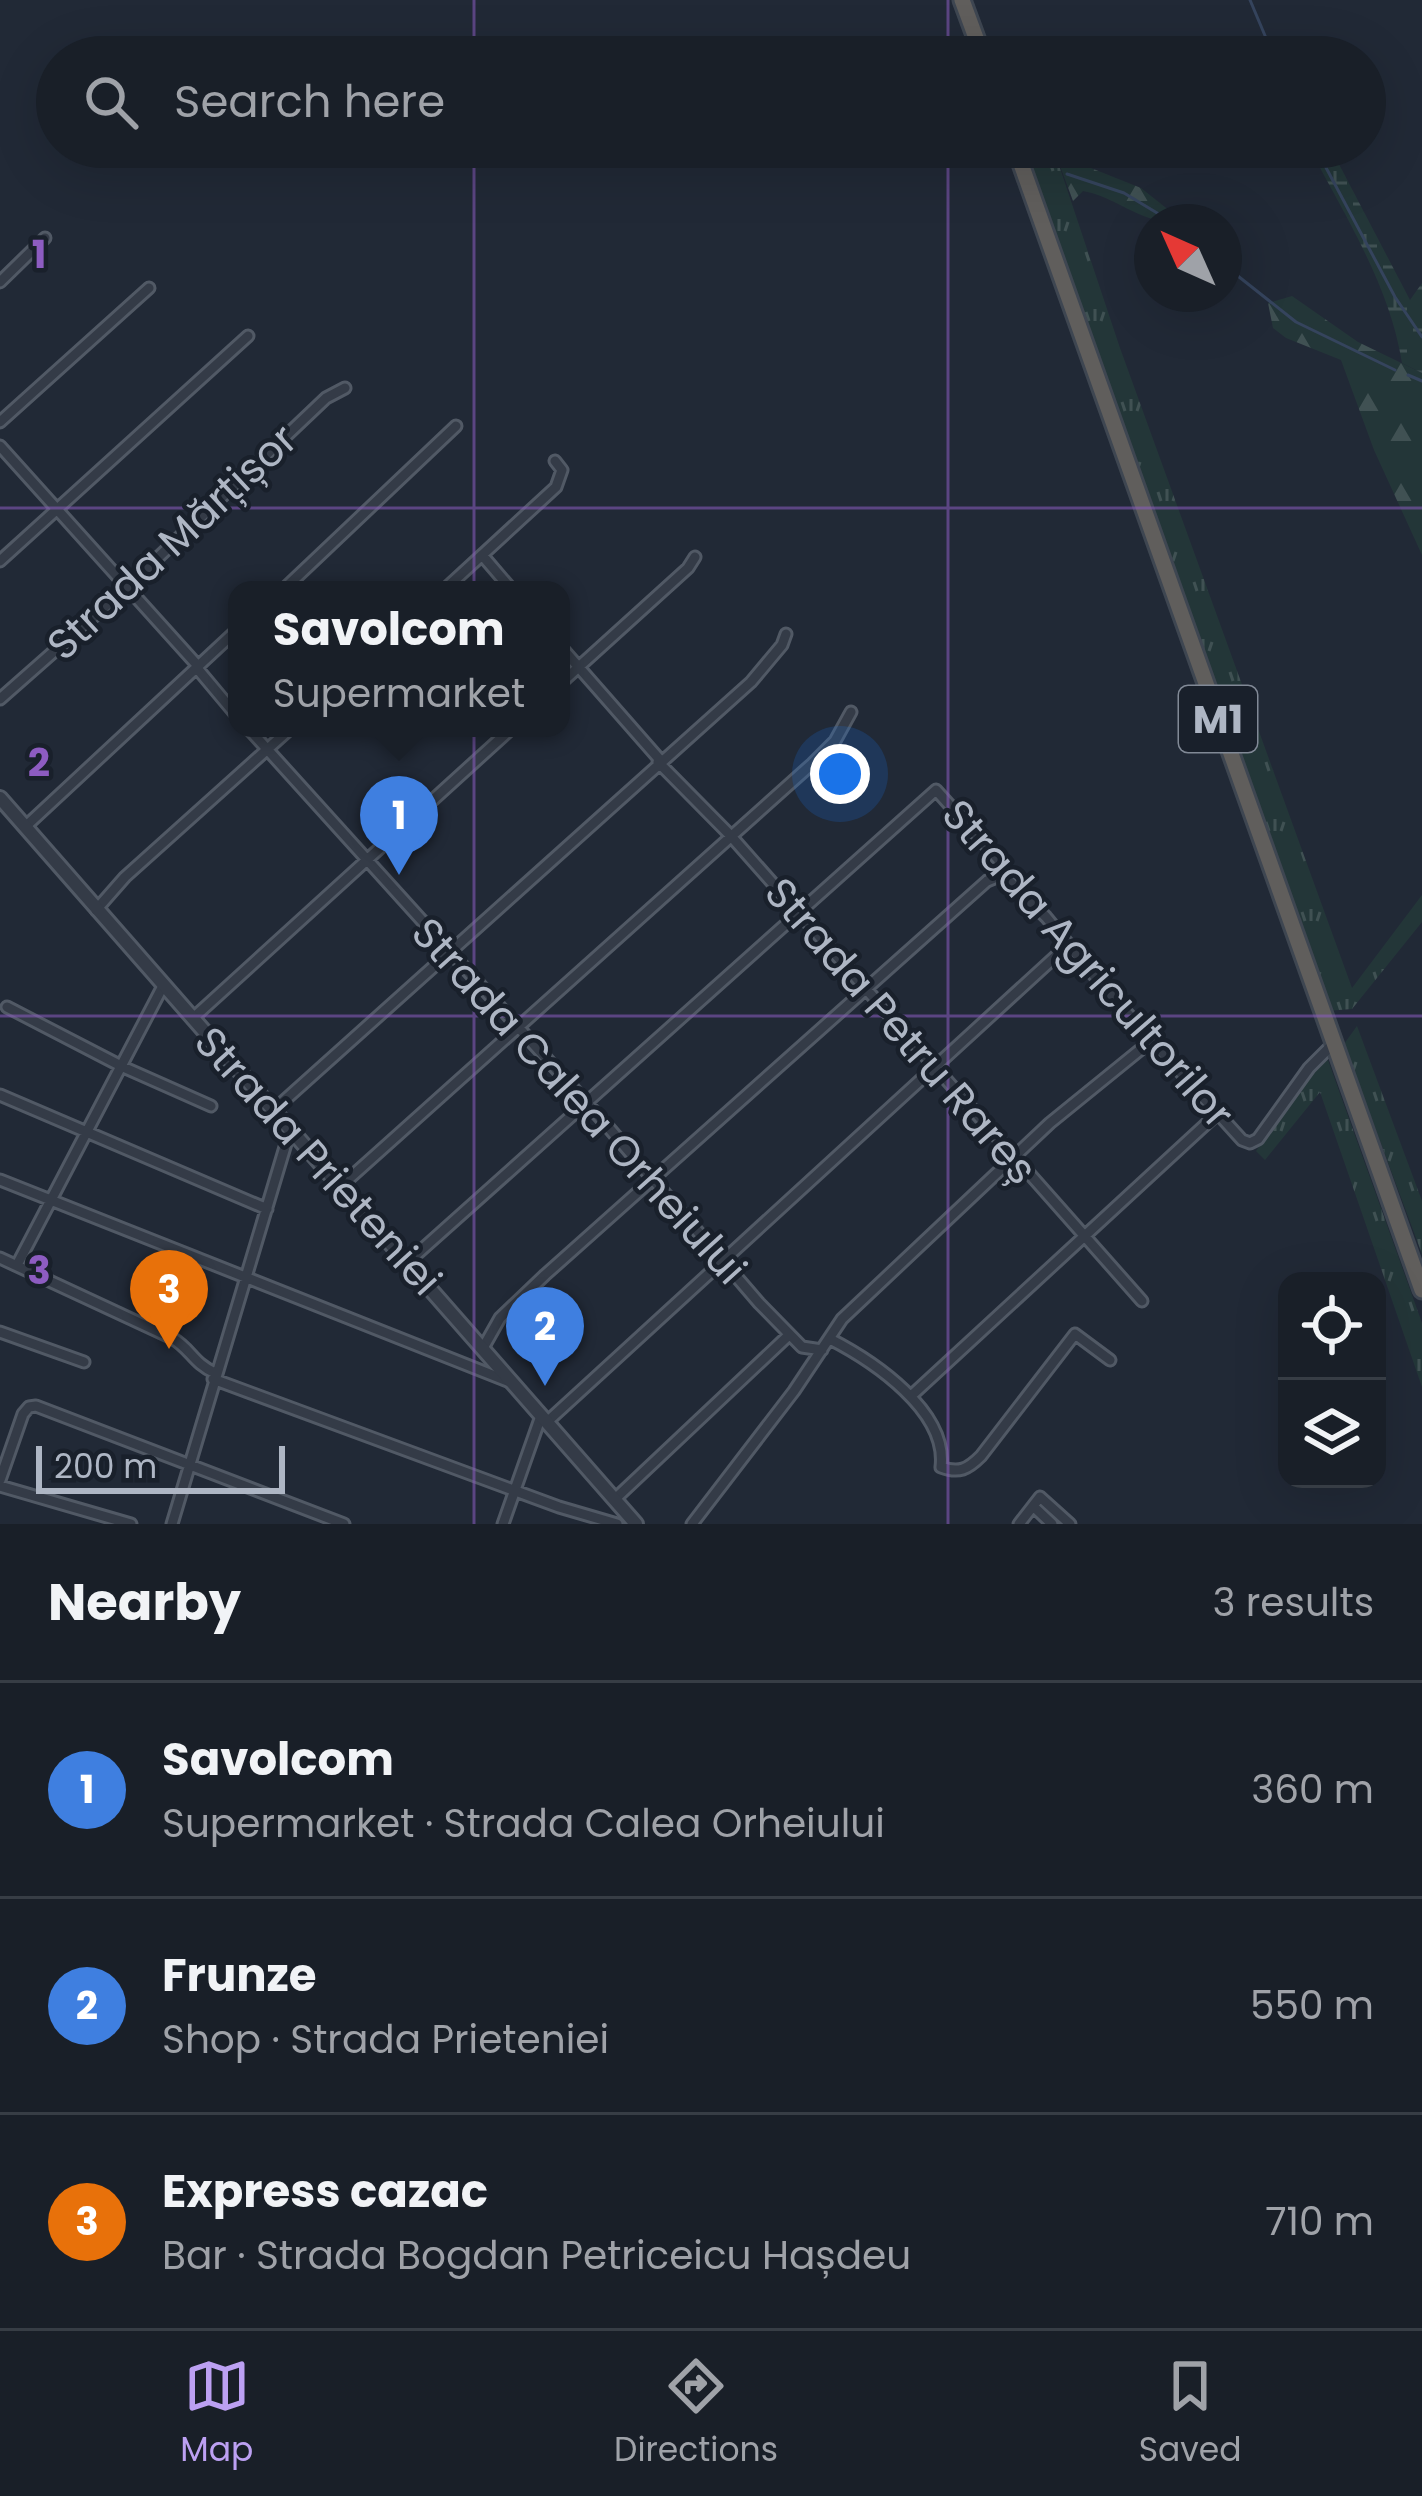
<!DOCTYPE html>
<meta charset="utf-8">
<style>
body{margin:0;font-family:Poppins,sans-serif;background:#222730;color:#f1f3f6}
.controls{position:absolute;right:36px;bottom:36px;display:grid;overflow:hidden;border-radius:24px;box-shadow:0 12px 48px #0002}
.controls button{width:108px;height:108px;display:grid;place-items:center;padding:0;border:0;border-bottom:3px solid #373d45;background:#191f28;color:#f1f3f6;font:60px sans-serif}
.compass{position:absolute;left:1134px;top:204px;width:108px;height:108px;border-radius:50%;background:#191f28;box-shadow:0 12px 48px #0002;rotate:315deg}
.scale{position:absolute;left:36px;bottom:30px;width:249px;box-sizing:border-box;padding-left:12px;border:6px solid #aeb6c4;border-top:0;font-size:33px;line-height:42px;white-space:nowrap;color:#aeb6c4;-webkit-text-stroke:9px #19202b;paint-order:stroke}
.you{position:absolute;left:840px;top:774px;width:42px;height:42px;margin:-30px;border:9px solid #fff;border-radius:50%;background:#1a73e8;box-shadow:0 0 0 18px #1a73e833}
.badge{display:grid;place-items:center;width:78px;height:78px;border-radius:50%;background:#bca0f2;color:#fff;font-size:39px;font-weight:700}
.pin{position:absolute;translate:-50% -99px;filter:drop-shadow(0 3px 6px #0008)}
.pin::after{content:'';position:absolute;top:63px;width:42px;height:36px;background:inherit;clip-path:polygon(0 0,100% 0,50% 100%)}
.popup{position:absolute;left:228px;top:581px;width:342px;height:156px;box-sizing:border-box;display:grid;place-content:center;border-radius:24px;background:#191f28;filter:drop-shadow(0 3px 9px #0005);font-size:39px;white-space:nowrap;color:#9fa2a8}
.popup b{font-size:45px;color:#f1f3f6}
.popup::after{content:'';position:absolute;left:50%;top:100%;margin-left:-24px;border:24px solid transparent;border-top-color:#191f28}
.list{margin:0;padding:0;list-style:none}
h2{display:flex;justify-content:space-between;align-items:center;height:156px;margin:0;padding:0 48px;font-size:51px}
h2 small{font-size:39px;font-weight:400;color:#9fa2a8}
.list li{display:grid;grid-template-columns:78px 1fr auto;gap:36px;align-items:center;box-sizing:border-box;height:216px;padding:0 48px;border-top:3px solid #373d45}
.list b{display:block;font-size:45px;white-space:nowrap}
.list p{margin:0;font-size:39px;white-space:nowrap;color:#9fa2a8}
.list em{font-size:39px;font-style:normal;color:#9fa2a8}
.icon{flex:none;width:66px;height:66px;fill:none;stroke:currentColor;stroke-width:2;stroke-linecap:round;stroke-linejoin:round}
.map{position:relative;flex:none;width:1422px;height:1524px;overflow:hidden}
.search{position:absolute;background:#191f28;box-shadow:0 12px 48px #0002;left:36px;right:36px;top:36px;height:132px;display:flex;align-items:center;gap:30px;box-sizing:border-box;padding:0 42px;border-radius:66px;color:#9fa2a8;font-size:45px}
.sheet{height:804px;background:#191f28}
nav{display:flex;justify-content:space-around;align-items:center;box-sizing:border-box;height:168px;border-top:3px solid #373d45;background:#191f28;font-size:33px;color:#9fa2a8}
nav a{display:grid;justify-items:center;gap:6px}
nav .on{color:#bca0f2}
.map>svg:first-child{display:block}
</style>
<div class="map">
<svg width="1422" height="1524" viewBox="0 0 1422 1524">
<defs>
<pattern id="grass-tufts" width="24" height="20" patternUnits="userSpaceOnUse" patternTransform="scale(3)"><rect width="24" height="20" fill="#233638"/><path d="M3 7l-1-3M5 7V3M7 7l1-3M15 17l-1-3M17 17v-4M19 17l1-3" fill="none" stroke="#405153"/></pattern>
<pattern id="forest-firs" width="22" height="20" patternUnits="userSpaceOnUse" patternTransform="scale(3)"><rect width="22" height="20" fill="#233638"/><path d="M5 1l3.5 6h-7zM16 11l3.5 6h-7z" fill="#405153"/></pattern>
<pattern id="wetland-marsh" width="20" height="14" patternUnits="userSpaceOnUse" patternTransform="scale(3)"><rect width="20" height="14" fill="#233638"/><path d="M1 5h8M5 5V1M11 12h8M15 12V8" fill="none" stroke="#405153"/></pattern>
</defs>
<rect width="100%" height="100%" fill="#212936"/>
<path fill="url(#grass-tufts)" d="M 1019,147 L 1053,147 L 1120,348 L 1352,988 L 1422,895 L 1422,922 L 1352,1009 L 1326,1011 Z
M 1357,1026 L 1422,1201 L 1422,1254 L 1344,1044 Z
M 1328,1060 L 1422,1323 L 1422,1387 L 1320,1092 L 1265,1160 L 1256,1151 L 1313,1071 Z"/>
<path fill="url(#forest-firs)" d="M 1053,147 L 1066,158 L 1141,188 L 1175,215 L 1171,222 C 1140,222 1114,196 1083,191 L 1073,201 Z
M 1292,296 L 1358,342 L 1422,373 L 1422,555 L 1374,450 L 1341,360 L 1286,338 L 1273,328 L 1268,303 Z"/>
<path fill="url(#wetland-marsh)" d="M 1309,147 L 1330,147 L 1410,300 L 1422,283 L 1422,373 L 1402,363 C 1390,286 1345,216 1309,147 Z"/>
<g fill="none" stroke-linecap="round" stroke-linejoin="round">
<path stroke="#35445d" stroke-width="3" d="M 1250,0 L 1274,57
M 1315,147 L 1395,297 L 1422,337
M 1067,174 L 1124,193 L 1172,222
M 1224,265 L 1296,322 L 1395,370
M 1408,375 L 1422,381"/>
<defs>
<path id="minor" d="M 0,282 L 45,238
M 0,422 L 149,288
M 0,446 L 198,666
M 482,555 L 512,590
M 0,561 L 248,336
M 283,590 L 456,426
M 444,590 L 556,487 L 562,470 L 555,461
M 561,647 L 660,760
M 196,667 L 237,716
M 561,683 L 688,568 L 695,557
M 0,699 L 126,588 L 326,398 L 345,388
M 248,728 L 603,1121 L 759,1303 L 802,1347 L 822,1350
M 658,762 L 730,835 L 1142,1301
M 25,827 L 237,630
M 96,910 L 125,877 L 291,728
M 7,1007 L 123,1067 L 211,1106
M 192,1019 L 512,728
M 0,1095 L 267,1209
M 276,1108 L 751,682 L 782,645 L 786,634
M 0,1180 L 510,1382
M 342,1185 L 812,764 L 835,741 L 851,712
M 0,1258 L 172,1338 C 191,1349 193,1363 215,1373
M 408,1262 L 936,790 L 998,859 L 1009,881 L 1046,917 L 1107,991 L 1242,1140 L 1250,1143 L 1258,1139 L 1309,1068 L 1334,1043
M 17,1265 L 163,986
M 0,1332 L 84,1362
M 830,1339 C 873,1361 948,1411 941,1467 C 959,1474 968,1469 981,1456 L 1075,1334 L 1110,1360
M 483,1348 L 500,1318 L 545,1275 L 987,881 L 999,876 L 1009,881
M 213,1379 L 559,1507 L 617,1524
M 911,1396 L 1217,1114
M 548,1421 L 1068,945
M 0,1480 L 23,1414 L 29,1407 L 36,1406 L 344,1524
M 0,1486 L 131,1524
M 615,1499 L 789,1335
M 1033,1506 L 1052,1524
M 172,1524 L 291,1127
M 503,1524 L 541,1416
M 692,1524 L 794,1391 L 842,1319 L 1050,1123 L 1151,1041
M 1019,1524 L 1040,1497 L 1070,1524"/>
<path id="tertiary" d="M 0,798 L 636,1524"/>
<path id="trunk" d="M 962,0 L 983,57
M 1015,147 L 1422,1290"/>
</defs>
<use href="#minor" stroke="#515965" stroke-width="15"/>
<use href="#tertiary" stroke="#515965" stroke-width="18"/>
<use href="#trunk" stroke="#3e4651" stroke-width="21"/>
<use href="#minor" stroke="#343b47" stroke-width="9"/>
<use href="#tertiary" stroke="#343b47" stroke-width="12"/>
<use href="#trunk" stroke="#605e5c" stroke-width="15"/>
</g>
<path fill="none" stroke="#8d5cc1" stroke-width="3" stroke-opacity="0.55" d="M 474,0 L 474,57M 948,0 L 948,57M 474,147 L 474,1524M 948,147 L 948,1524M 0,508 L 1422,508M 0,1016 L 1422,1016"/>
<g text-anchor="middle" dominant-baseline="central" stroke-width="9" stroke-linejoin="round" paint-order="stroke">
<rect fill="#19202b" stroke="#818996" stroke-width="3" x="1179" y="686" width="78" height="66" rx="9"/>
<g font-size="39" font-weight="bold" fill="#aeb6c4">
<text x="1218" y="719">M1</text>
</g>
<g font-size="42" fill="#aeb6c4" stroke="#19202b">
<text transform="translate(172 542) rotate(-43)">Strada Mărțișor</text>
<text transform="translate(1088 964) rotate(49)">Strada Agricultorilor</text>
<text transform="translate(901 1031) rotate(49)">Strada Petru Rareș</text>
<text transform="translate(579 1101) rotate(48)">Strada Calea Orheiului</text>
<text transform="translate(318 1161) rotate(48)">Strada Prieteniei</text>
</g>
</g>
<g font-size="39" text-anchor="middle" font-weight="bold" fill="#8d5cc1" stroke="#19202b" stroke-width="9" stroke-linejoin="round" paint-order="stroke">
<text x="39" y="268">1</text>
<text x="39" y="776">2</text>
<text x="39" y="1284">3</text>
</g>
</svg>
<div class="controls">
<button><svg class="icon" aria-label="locate" viewBox="0 0 24 24"><circle cx="12" cy="12" r="6"/><path d="M12 2v4M12 18v4M2 12h4M18 12h4"/></svg></button>
<button><svg class="icon" aria-label="layers" viewBox="0 0 24 24"><path d="M12 4l9 5-9 5-9-5zM3 14l9 5 9-5"/></svg></button>
</div>
<svg class="compass" viewBox="-18 -18 36 36"><path d="M0-13l5 13h-10z" fill="#e53935"/><path d="M0 13l5-13h-10z" fill="#9fa2a8"/></svg>
<div class="scale">200 m</div>
<div class="you"></div>
<div class="pin badge" style="left:399px;top:875px;background:#3f7fe0">1</div>
<div class="popup"><b>Savolcom</b>Supermarket</div>
<div class="pin badge" style="left:545px;top:1386px;background:#3f7fe0">2</div>
<div class="pin badge" style="left:169px;top:1349px;background:#e8710a">3</div>
<div class="search"><svg class="icon" aria-label="search" viewBox="0 0 24 24"><circle cx="10" cy="10" r="6"/><path d="M15 15l6 6"/></svg>Search here</div>
</div>
<section class="sheet">
<h2>Nearby<small>3 results</small></h2>
<ul class="list">
<li><span class="badge" style="background:#3f7fe0">1</span><div><b>Savolcom</b><p>Supermarket · Strada Calea Orheiului</p></div><em>360 m</em></li>
<li><span class="badge" style="background:#3f7fe0">2</span><div><b>Frunze</b><p>Shop · Strada Prieteniei</p></div><em>550 m</em></li>
<li><span class="badge" style="background:#e8710a">3</span><div><b>Express cazac</b><p>Bar · Strada Bogdan Petriceicu Hașdeu</p></div><em>710 m</em></li>
</ul>
</section>
<nav>
<a class="on"><svg class="icon" aria-label="map" viewBox="0 0 24 24"><path d="M3 6l6-2 6 2 6-2v14l-6 2-6-2-6 2zM9 4v14M15 6v14"/></svg>Map</a>
<a><svg class="icon" aria-label="directions" viewBox="0 0 24 24"><path d="M12 3l9 9-9 9-9-9zM9 14v-3h6M13 9l2 2-2 2"/></svg>Directions</a>
<a><svg class="icon" aria-label="saved" viewBox="0 0 24 24"><path d="M7 4h10v16l-5-4-5 4z"/></svg>Saved</a>
</nav>
